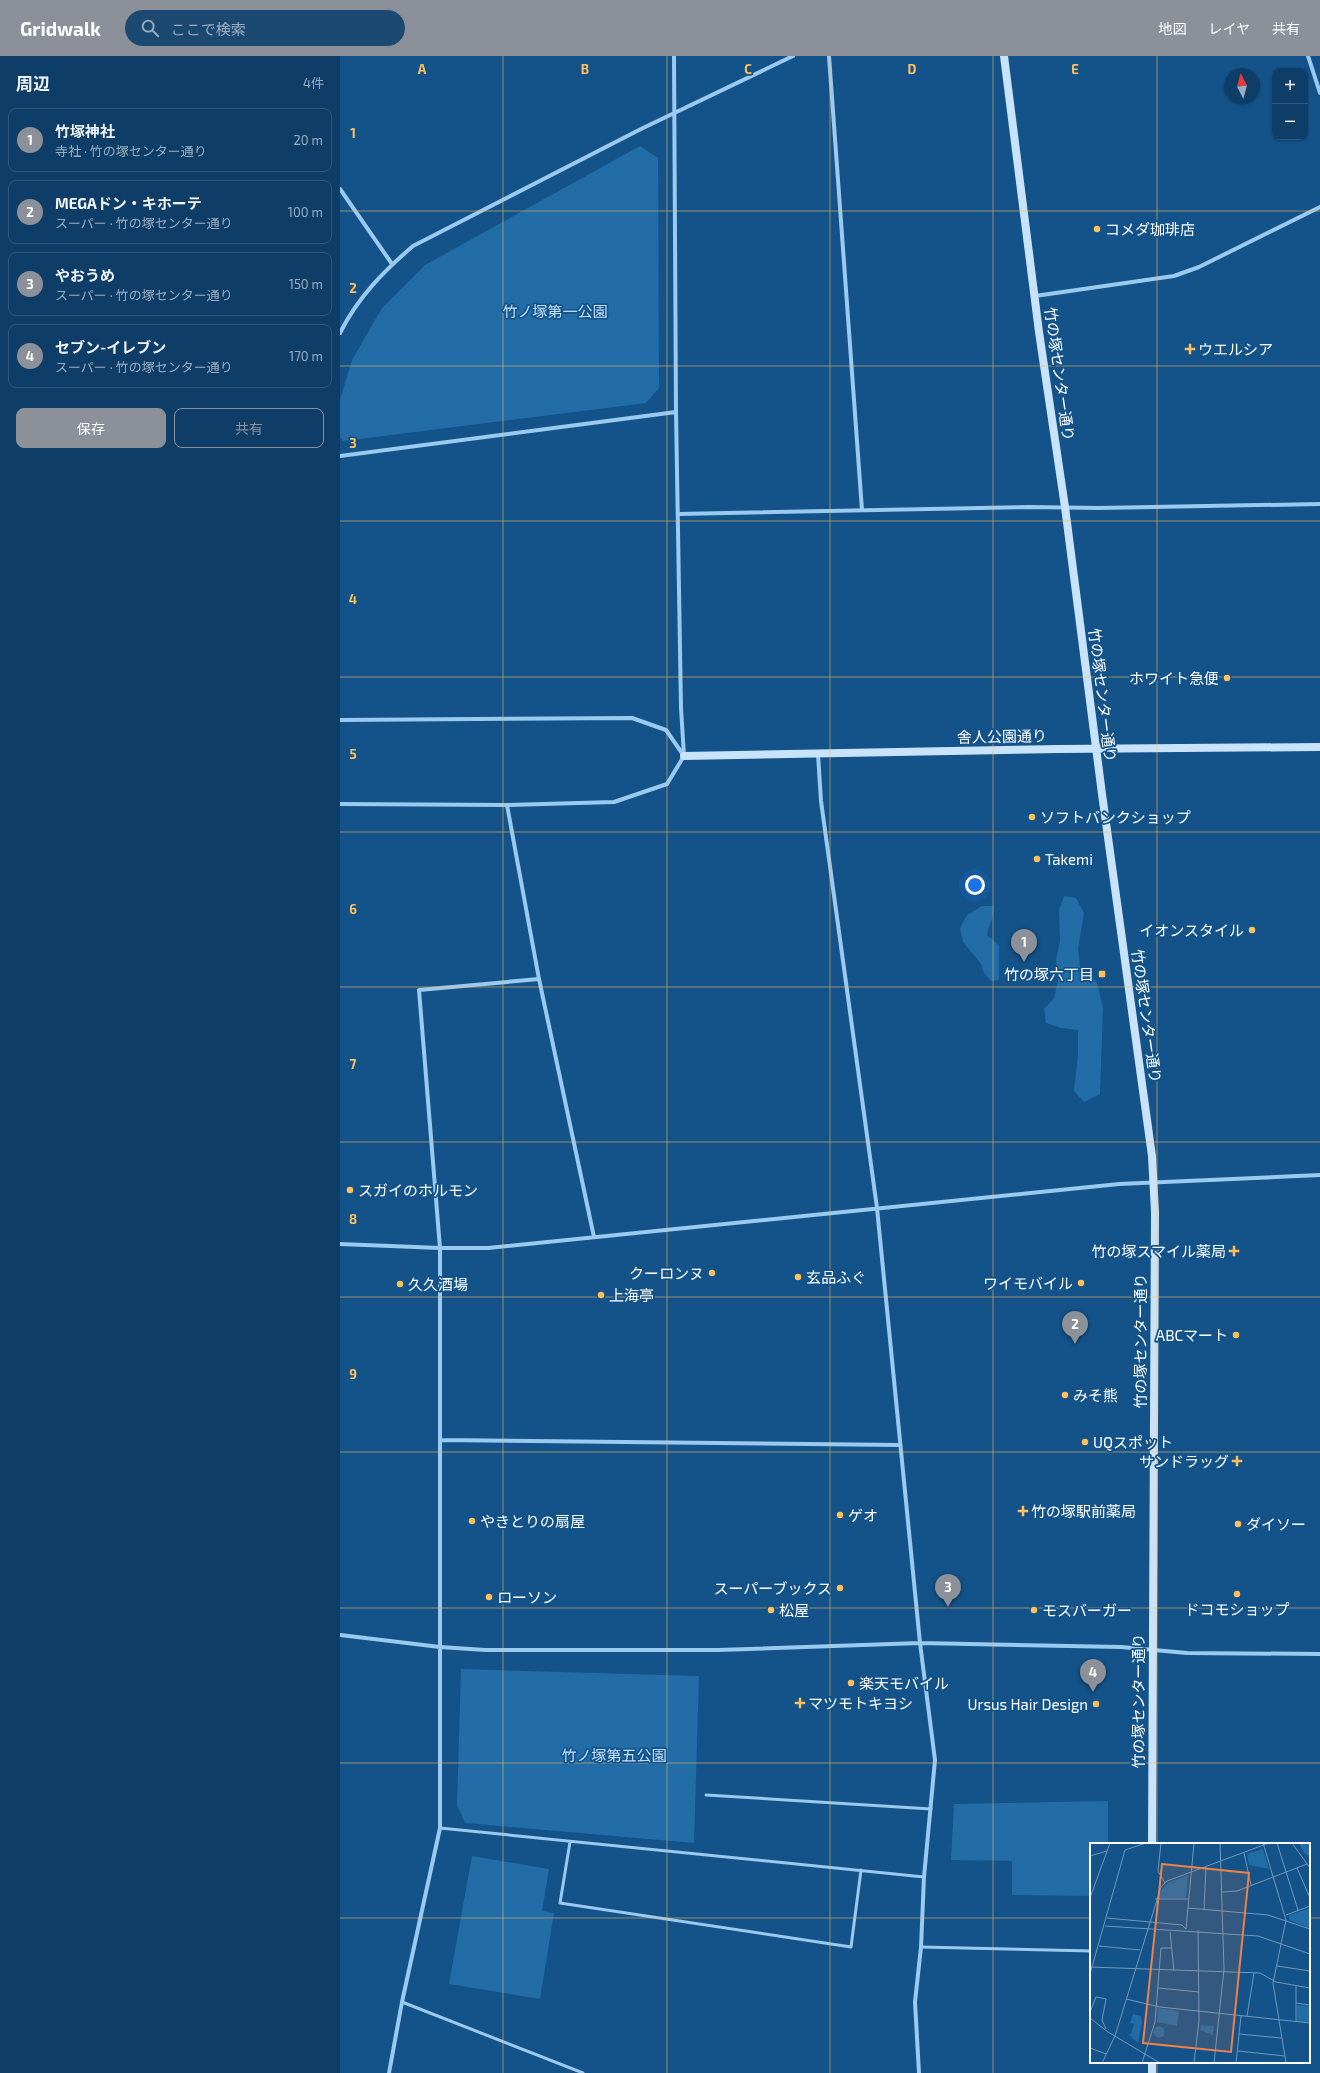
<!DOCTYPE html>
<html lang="ja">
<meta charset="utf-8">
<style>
body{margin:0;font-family:"Exo 2","Noto Sans JP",sans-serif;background:#1c4971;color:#f1f3f6}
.controls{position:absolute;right:12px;top:12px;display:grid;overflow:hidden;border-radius:8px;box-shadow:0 1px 3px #0004}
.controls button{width:36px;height:36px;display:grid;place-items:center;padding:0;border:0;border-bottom:1px solid #2e577c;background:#0e3e68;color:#f1f3f6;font:20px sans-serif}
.compass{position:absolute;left:884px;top:12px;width:36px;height:36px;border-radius:50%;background:#0e3e68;box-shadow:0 1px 3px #0004;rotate:354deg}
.you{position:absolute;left:635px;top:829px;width:14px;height:14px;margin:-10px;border:3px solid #fff;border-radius:50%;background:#1a73e8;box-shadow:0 0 0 6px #1a73e833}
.badge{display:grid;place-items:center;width:26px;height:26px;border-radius:50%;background:#8c9099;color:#fff;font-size:13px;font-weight:700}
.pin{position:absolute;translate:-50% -33px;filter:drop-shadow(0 1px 2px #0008)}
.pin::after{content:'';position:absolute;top:21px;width:14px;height:12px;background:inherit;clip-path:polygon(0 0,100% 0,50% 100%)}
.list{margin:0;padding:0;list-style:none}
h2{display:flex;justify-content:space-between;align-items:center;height:52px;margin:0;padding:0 16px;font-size:17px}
h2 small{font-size:13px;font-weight:400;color:#9baec0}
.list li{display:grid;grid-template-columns:26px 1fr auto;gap:12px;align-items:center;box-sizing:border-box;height:64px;margin:0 8px 8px;padding:0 8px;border:1px solid #2e577c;border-radius:8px}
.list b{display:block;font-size:15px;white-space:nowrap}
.list p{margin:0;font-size:13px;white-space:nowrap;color:#9baec0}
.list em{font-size:13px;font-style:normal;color:#9baec0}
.actions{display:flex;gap:8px;padding:12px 16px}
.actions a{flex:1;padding:9px 0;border:1px solid #8c9099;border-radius:8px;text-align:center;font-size:14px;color:#8c9099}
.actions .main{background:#8c9099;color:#fff}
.icon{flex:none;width:22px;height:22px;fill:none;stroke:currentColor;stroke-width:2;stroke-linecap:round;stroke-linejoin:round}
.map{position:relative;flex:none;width:980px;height:2017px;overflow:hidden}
header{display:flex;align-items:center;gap:24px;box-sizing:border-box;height:56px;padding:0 20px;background:#8c9099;color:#fff}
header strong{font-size:19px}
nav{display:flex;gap:22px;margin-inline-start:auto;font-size:14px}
.search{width:280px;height:36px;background:#1c4971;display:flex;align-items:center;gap:10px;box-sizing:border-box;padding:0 14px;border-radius:22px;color:#9baec0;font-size:15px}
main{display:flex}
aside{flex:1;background:#0e3e68}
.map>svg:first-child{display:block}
</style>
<header>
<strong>Gridwalk</strong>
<div class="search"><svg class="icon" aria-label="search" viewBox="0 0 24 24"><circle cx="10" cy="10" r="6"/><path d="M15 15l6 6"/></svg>ここで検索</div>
<nav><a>地図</a><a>レイヤ</a><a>共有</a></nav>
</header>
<main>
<aside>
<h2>周辺<small>4件</small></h2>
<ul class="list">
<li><span class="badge">1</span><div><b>竹塚神社</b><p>寺社 · 竹の塚センター通り</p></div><em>20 m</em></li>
<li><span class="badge">2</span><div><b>MEGAドン・キホーテ</b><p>スーパー · 竹の塚センター通り</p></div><em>100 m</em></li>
<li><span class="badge">3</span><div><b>やおうめ</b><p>スーパー · 竹の塚センター通り</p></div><em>150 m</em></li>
<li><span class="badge">4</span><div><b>セブン-イレブン</b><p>スーパー · 竹の塚センター通り</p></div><em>170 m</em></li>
</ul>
<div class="actions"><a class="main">保存</a><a>共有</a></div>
</aside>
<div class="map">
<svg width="980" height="2017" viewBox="0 0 980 2017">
<rect width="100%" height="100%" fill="#13538a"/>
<path fill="#226ca8" d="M 300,90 L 318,102 L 319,332 L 306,347 L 3,385 L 0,381 L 0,344 L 12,304 L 42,252 L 85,209 Z
M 724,840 L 736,842 L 744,857 L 738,893 L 740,910 L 757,927 L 763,952 L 760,1038 L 744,1046 L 734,1035 L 738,999 L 738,974 L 721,972 L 706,967 L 704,953 L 714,942 L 718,925 L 716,904 L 720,885 L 719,854 Z
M 642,850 L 654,850 C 654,863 649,867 647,879 L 659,889 L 659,924 L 651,925 L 644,917 L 641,908 L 623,886 L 620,872 L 627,859 Z
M 121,1613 L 359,1620 L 354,1787 L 125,1767 L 117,1749 Z
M 768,1745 L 768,1788 L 751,1788 L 751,1840 L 672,1839 L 672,1805 L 611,1804 L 614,1748 Z
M 132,1800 L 209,1813 L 202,1855 L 214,1857 L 200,1943 L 109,1928 Z"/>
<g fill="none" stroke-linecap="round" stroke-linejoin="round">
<path stroke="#9bcaf0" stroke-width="3" d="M 366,1739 L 591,1753
M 100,1772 L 584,1821
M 230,1786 L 220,1847 L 511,1891 L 521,1814
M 581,1891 L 751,1895
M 62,1946 L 243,2017"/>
<path stroke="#9bcaf0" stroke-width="4" d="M 489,0 L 522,454
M 968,0 L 980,37
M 0,133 L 52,208
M 695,240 L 834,220 L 859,211 L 980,151
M 0,277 C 18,241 44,215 73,190 L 301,73 L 453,0
M 0,400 L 336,356
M 338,458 L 689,451 L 759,452 L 980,448
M 0,664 L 292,662 L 326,674 L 344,700 L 341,652 L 336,356 L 334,0
M 478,698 L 481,745 L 537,1152 L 580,1587 L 595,1704 L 584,1821 L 581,1891 L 575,1946 L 579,2017
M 0,748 L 167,749 L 274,746 L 327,728 L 344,700
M 167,749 L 199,923 L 254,1181
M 0,1188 L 100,1192 L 148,1192 L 779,1128 L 980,1119
M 100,1384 L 560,1389
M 0,1579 L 100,1591 L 145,1594 L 378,1594 L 580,1587 L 781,1591 L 847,1597 L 980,1598
M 49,2017 L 62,1946 L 100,1772 L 100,1192 L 79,934 L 199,923"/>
<path stroke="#c9e3fb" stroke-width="8" d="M 664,0 L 699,276 L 725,451 L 762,738 L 812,1100 L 815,1156 L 812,1788
M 344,700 L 719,693 L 980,691
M 812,2006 L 812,2017"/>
</g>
<path fill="none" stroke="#ffbf5a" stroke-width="1" stroke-opacity="0.55" d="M 163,0 L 163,2017M 327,0 L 327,2017M 490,0 L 490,2017M 653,0 L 653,2017M 817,0 L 817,1788M 0,155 L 980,155M 0,310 L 980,310M 0,465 L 980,465M 0,621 L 980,621M 0,776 L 980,776M 0,931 L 980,931M 0,1086 L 980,1086M 0,1241 L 980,1241M 0,1396 L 980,1396M 0,1552 L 980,1552M 0,1707 L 980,1707M 0,1862 L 751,1862M 969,1862 L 980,1862M 817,2006 L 817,2017"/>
<g fill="#ffbf5a" stroke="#13538a" stroke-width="1.5">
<circle cx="757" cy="173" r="4"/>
<path d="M848 287h4v4h4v4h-4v4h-4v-4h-4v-4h4z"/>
<circle cx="887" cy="622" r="4"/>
<circle cx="692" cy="761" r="4"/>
<circle cx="697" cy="803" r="4"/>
<circle cx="912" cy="874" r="4"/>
<rect x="758" y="914" width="8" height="8" rx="2"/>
<circle cx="10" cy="1134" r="4"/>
<path d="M892 1189h4v4h4v4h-4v4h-4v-4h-4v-4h4z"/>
<circle cx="372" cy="1217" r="4"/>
<circle cx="458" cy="1221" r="4"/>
<circle cx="741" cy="1227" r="4"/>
<circle cx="60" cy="1228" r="4"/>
<circle cx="261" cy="1239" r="4"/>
<circle cx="896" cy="1279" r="4"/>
<circle cx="725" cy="1339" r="4"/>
<circle cx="745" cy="1386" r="4"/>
<path d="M895 1399h4v4h4v4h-4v4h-4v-4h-4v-4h4z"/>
<path d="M681 1449h4v4h4v4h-4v4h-4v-4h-4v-4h4z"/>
<circle cx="500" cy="1459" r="4"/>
<circle cx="132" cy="1465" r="4"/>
<circle cx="898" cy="1468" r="4"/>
<circle cx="500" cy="1532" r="4"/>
<circle cx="897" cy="1538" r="4"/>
<circle cx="149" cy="1541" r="4"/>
<circle cx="431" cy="1554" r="4"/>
<circle cx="694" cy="1554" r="4"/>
<circle cx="511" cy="1627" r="4"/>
<path d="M458 1641h4v4h4v4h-4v4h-4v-4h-4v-4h4z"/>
<circle cx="756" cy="1648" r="4"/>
</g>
<g text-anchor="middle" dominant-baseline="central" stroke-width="3.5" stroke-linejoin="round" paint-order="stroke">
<g font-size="15" fill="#fff" stroke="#13538a" text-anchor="start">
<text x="765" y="173">コメダ珈琲店</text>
<text x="858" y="293">ウエルシア</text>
<text x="879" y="622" text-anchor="end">ホワイト急便</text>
<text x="700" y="761">ソフトバンクショップ</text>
<text x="705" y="803">Takemi</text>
<text x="904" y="874" text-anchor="end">イオンスタイル</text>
<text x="754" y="918" text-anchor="end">竹の塚六丁目</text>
<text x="18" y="1134">スガイのホルモン</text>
<text x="886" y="1195" text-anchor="end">竹の塚スマイル薬局</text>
<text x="364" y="1217" text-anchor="end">クーロンヌ</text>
<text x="466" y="1221">玄品ふぐ</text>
<text x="733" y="1227" text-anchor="end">ワイモバイル</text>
<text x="68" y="1228">久久酒場</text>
<text x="269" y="1239">上海亭</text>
<text x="888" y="1279" text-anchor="end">ABCマート</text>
<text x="733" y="1339">みそ熊</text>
<text x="753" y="1386">UQスポット</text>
<text x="889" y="1405" text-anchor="end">サンドラッグ</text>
<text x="691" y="1455">竹の塚駅前薬局</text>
<text x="508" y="1459">ゲオ</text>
<text x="140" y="1465">やきとりの扇屋</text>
<text x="906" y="1468">ダイソー</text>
<text x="492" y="1532" text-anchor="end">スーパーブックス</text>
<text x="157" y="1541">ローソン</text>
<text x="897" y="1553" text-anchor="middle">ドコモショップ</text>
<text x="439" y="1554">松屋</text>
<text x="702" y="1554">モスバーガー</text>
<text x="519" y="1627">楽天モバイル</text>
<text x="468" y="1647">マツモトキヨシ</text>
<text x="748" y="1648" text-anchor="end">Ursus Hair Design</text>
</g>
<g font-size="15" fill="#c1e1fc" stroke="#13538a">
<text x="215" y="255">竹ノ塚第一公園</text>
<text x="274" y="1699">竹ノ塚第五公園</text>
</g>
<g font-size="15" fill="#fff" stroke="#13538a">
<text transform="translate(720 318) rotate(82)">竹の塚センター通り</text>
<text transform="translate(763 639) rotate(83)">竹の塚センター通り</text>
<text transform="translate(662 680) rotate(-1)">舎人公園通り</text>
<text transform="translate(807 960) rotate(82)">竹の塚センター通り</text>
<text transform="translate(800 1285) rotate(-90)">竹の塚センター通り</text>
<text transform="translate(798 1645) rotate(-90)">竹の塚センター通り</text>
</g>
</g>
<g transform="translate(750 1787)">
<rect width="220" height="220" fill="#13538a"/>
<path d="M 209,0 L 220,0 L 220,14 L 214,10 ZM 173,6 L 179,26 L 159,22 L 157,11 ZM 98,32 L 96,55 L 69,55 L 71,48 L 78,40 ZM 220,65 L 220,85 L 199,77 L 199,72 ZM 207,162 L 220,163 L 220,180 L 207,178 ZM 68,165 L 89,168 L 87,183 L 67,179 ZM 43,171 L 51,173 L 52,180 L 48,200 L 38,191 L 41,191 L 44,181 L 40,180 ZM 111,182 L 124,183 L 123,192 L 110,187 ZM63.5 189a5.5 5.5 0 1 1 11 0a5.5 5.5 0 1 1-11 0Z" fill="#226ca8"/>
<path fill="none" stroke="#7198b9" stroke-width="1" d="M 71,0 L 68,28 L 75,40M 173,0 L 196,77 L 183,140 L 196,220M 187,0 L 208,67M 202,0 L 220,25M 154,10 L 161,42M 0,13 L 17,8M 207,25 L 220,55M 132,49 L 147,48 L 217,21M 0,55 L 20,0M 65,56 L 99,56M 98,65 L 178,72 L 220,86M 114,66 L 116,24M 196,72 L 220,63M 17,75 L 92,82 L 96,86 L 104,0M 15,83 L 168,93 L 220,111M 80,89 L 84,128M 9,103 L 50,107M 187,123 L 220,128M 0,124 L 170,130 L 186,139 L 220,145M 0,131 L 35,7 L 56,0M 68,145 L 109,149M 36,156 L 70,164 L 220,180M 206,160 L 220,162M 0,169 L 6,154 L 16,156 L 12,177 L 16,186M 157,173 L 164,130M 0,175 L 18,189 L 70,220M 206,179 L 206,143M 149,191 L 191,195M 0,205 L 16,211M 148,208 L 195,213M 12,220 L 25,193 L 71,44 L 77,38 L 179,0M 52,220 L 65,179 L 71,105 L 81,105M 104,220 L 109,178 L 108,87M 124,220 L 134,126 L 130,0M 146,220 L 151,173"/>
<path fill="#ee8249" fill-opacity="0.15" stroke="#ee8249" stroke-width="2" d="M 72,21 L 159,30 L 141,209 L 53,200 Z"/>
<rect width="220" height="220" fill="none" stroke="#fff" stroke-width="2"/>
</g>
<g font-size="13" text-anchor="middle" font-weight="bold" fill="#ffbf5a" stroke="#13538a" stroke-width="3.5" stroke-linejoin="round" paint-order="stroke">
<text x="82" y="18">A</text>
<text x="245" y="18">B</text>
<text x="408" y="18">C</text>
<text x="572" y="18">D</text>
<text x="735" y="18">E</text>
<text x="13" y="82">1</text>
<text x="13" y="237">2</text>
<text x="13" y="392">3</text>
<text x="13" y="548">4</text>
<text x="13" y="703">5</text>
<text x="13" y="858">6</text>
<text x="13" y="1013">7</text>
<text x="13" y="1168">8</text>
<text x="13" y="1323">9</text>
</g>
</svg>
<div class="controls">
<button>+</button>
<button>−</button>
</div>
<svg class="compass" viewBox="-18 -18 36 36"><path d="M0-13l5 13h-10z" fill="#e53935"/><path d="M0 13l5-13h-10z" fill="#9baec0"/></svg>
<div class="you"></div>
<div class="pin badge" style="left:684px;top:906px">1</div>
<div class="pin badge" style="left:735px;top:1288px">2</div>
<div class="pin badge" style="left:608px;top:1551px">3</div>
<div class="pin badge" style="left:753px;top:1636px">4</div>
</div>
</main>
